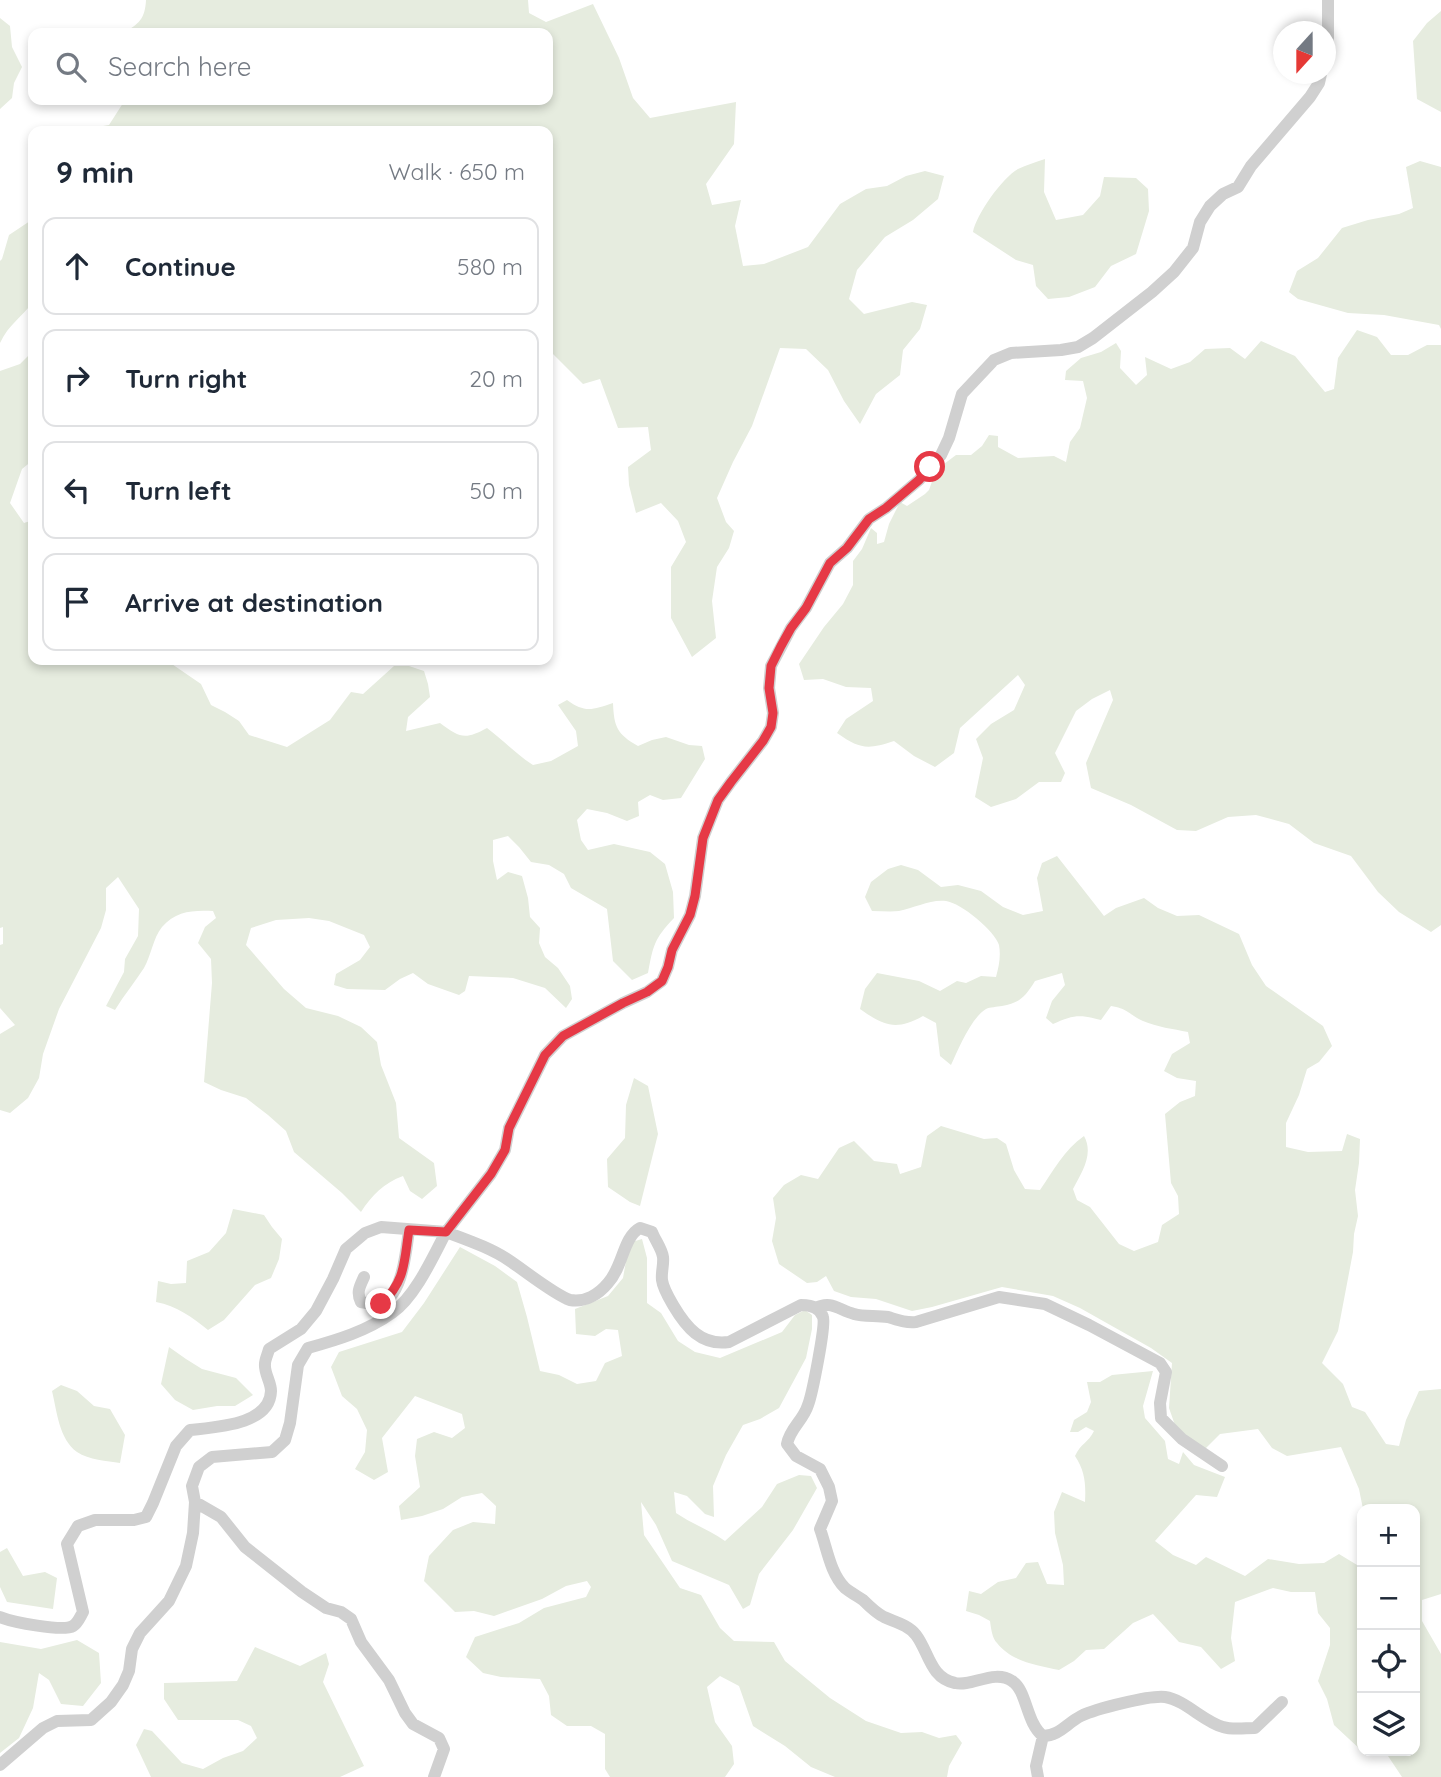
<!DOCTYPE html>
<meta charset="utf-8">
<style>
body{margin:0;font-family:Quicksand,sans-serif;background:#f6f6f7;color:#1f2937}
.controls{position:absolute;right:21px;bottom:21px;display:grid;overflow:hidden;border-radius:14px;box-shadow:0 4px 10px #0003}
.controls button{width:63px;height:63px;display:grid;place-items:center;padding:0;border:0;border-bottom:2px solid #e0e1e3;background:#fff;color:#1f2937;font:35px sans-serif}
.compass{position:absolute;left:1273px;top:21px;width:63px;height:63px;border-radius:50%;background:#fff;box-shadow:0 4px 10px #0003;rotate:201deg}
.stop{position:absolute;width:21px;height:21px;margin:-16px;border:5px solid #e63946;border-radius:50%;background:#fff}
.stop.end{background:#e63946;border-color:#fff;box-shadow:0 2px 7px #0008}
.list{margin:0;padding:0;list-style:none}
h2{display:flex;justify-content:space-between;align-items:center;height:91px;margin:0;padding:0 28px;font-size:30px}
h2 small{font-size:23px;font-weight:400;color:#747a83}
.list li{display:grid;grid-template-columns:46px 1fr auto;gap:21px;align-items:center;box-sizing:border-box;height:98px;margin:0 14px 14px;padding:0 14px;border:2px solid #e0e1e3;border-radius:14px}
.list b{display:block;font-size:26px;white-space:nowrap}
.list em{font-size:23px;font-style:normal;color:#747a83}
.icon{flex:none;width:38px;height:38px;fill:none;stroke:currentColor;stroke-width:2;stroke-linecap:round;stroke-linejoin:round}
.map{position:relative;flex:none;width:1441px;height:1777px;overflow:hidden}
.search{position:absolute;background:#fff;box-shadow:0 4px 10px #0003;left:28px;top:28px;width:525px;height:77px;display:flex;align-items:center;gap:18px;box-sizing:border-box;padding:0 24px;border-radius:14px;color:#747a83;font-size:26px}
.panel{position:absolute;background:#fff;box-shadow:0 4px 10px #0003;left:28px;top:126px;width:525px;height:539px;border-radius:14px}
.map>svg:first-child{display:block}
</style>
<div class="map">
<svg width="1441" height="1777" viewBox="0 0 1441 1777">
<rect width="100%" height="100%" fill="#fff"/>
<path fill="#e6ecdf" d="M 146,0 L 528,0 L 529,13 L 546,22 L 593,4 L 619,58 L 633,98 L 650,118 L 736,102 L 734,144 L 706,184 L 712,205 L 741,200 L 735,226 L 743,266 L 764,264 L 808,247 L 840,204 L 866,189 L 887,186 L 906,176 L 925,171 L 944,176 L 938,199 L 913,220 L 885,237 L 857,270 L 849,299 L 864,314 L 912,302 L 927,305 L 920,329 L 903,350 L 900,375 L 876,394 L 860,424 L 844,401 L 828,370 L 806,349 L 780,348 L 752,426 L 733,462 L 717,498 L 726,522 L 734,531 L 729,548 L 717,567 L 712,601 L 716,638 L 692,657 L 671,618 L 671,567 L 686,542 L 678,521 L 661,503 L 636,513 L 629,485 L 628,467 L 651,450 L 648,427 L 618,428 L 600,379 L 583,384 L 548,349 L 548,131 L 83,131 L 85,129 L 109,125 L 125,100 L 548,100 L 548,33 L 123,33 C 139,24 145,19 146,0 Z
M 1441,11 L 1441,112 L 1417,99 L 1413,41 L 1427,23 Z
M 0,18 L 10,26 L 12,47 L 22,67 L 14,83 L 12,98 L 0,109 Z
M 1045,159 L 1044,192 L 1056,220 L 1083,215 L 1100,196 L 1104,177 L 1136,178 L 1148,189 L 1149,211 L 1136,254 L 1111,266 L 1095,287 L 1069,297 L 1048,299 L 1036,286 L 1033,265 L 1016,260 L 973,232 C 976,215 1002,178 1018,169 C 1026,165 1036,162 1045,159 Z
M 1420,161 L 1441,167 L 1441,329 L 1439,325 L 1384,315 L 1348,313 L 1298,299 L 1289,292 L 1297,271 L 1318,258 L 1342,228 L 1368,220 L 1399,214 L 1413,208 L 1406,167 Z
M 30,221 L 33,221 L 33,302 C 21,318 9,324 0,343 L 0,261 L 2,259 L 9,235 Z
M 1357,330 L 1377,337 L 1391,355 L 1408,355 L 1427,345 L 1441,345 L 1441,925 L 1431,932 L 1399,912 L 1378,892 L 1351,856 L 1314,843 L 1289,824 L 1256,815 L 1228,817 L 1196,831 L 1177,830 L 1131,805 L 1091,788 L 1086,763 L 1113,700 L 1110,690 L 1092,699 L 1076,711 L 1055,753 L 1065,773 L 1061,782 L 1039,782 L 1016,799 L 991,807 L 975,797 L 983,758 L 976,739 L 991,724 L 1014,710 L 1025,685 L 1018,675 L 960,728 L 954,753 L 935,767 L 914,756 L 894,741 C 867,750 860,749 837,733 L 846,719 L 873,701 L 871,688 L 846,687 L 823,679 L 804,680 L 799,664 L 824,627 L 843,604 L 853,585 L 853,561 L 862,549 L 871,528 L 877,533 L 877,544 L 884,542 L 889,524 L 900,502 L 907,506 L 925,494 L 929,490 L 936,470 L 956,455 L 971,455 L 982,446 L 989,435 L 998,436 L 998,447 L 1018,458 L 1054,456 L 1066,462 L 1070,442 L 1080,428 L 1087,398 L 1083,381 L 1065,380 L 1066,371 L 1081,358 L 1101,352 L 1116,343 L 1121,351 L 1120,368 L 1136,385 L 1147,375 L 1145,357 L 1171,369 L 1190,362 L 1205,349 L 1230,348 L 1245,359 L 1261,341 L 1295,356 L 1325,392 L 1334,389 L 1338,358 Z
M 33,351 L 33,460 L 22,469 L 10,503 L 24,523 L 33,520 L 33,660 L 166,660 L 201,684 L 211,705 L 225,712 L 239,721 L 249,735 L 287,747 L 330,720 L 351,692 L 363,694 L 394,666 L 409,666 L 424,671 L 428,684 L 430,697 L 408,717 L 406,731 L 440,723 C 460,738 465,740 487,728 C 503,740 516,754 533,765 L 551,761 L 578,746 L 576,731 L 558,705 L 567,700 C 585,713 592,710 613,703 C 614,727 617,734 638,746 L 652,740 L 666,737 L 689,745 L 702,746 L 705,759 L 681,798 L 663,800 L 650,795 L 638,802 L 639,816 L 627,821 L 607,813 L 587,809 L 577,820 L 581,840 L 588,850 L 614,844 L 650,852 L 665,864 L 673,892 L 674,918 C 654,939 653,946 648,973 L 632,980 L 613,961 L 607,909 L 571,888 L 564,874 L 549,865 L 531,862 L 519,847 L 508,836 L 493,840 L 493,861 L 497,880 L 508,872 L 522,876 L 528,898 L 530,917 L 540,928 L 539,943 L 545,957 L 558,968 L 570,986 L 572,999 L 566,1008 L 545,988 L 513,978 L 469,976 L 465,991 L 459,995 L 428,984 L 413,973 L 400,979 L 385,990 L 347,989 L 334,985 L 336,974 L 360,960 L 370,947 L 364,935 L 329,921 L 309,918 L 276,920 L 251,928 L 246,945 L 284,989 L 306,1008 L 338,1016 L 361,1027 L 377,1042 L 381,1065 L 396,1103 L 399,1138 L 434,1163 L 437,1186 L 422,1199 L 410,1191 L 403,1176 C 384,1183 372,1195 361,1212 L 342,1193 L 294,1152 L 286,1131 L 268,1115 L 246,1098 L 221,1090 L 204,1082 L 212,983 L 211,959 L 198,943 L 205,927 L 216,918 L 213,911 C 193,910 176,911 162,927 C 153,938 151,956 144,968 C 135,982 124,995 115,1010 L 106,1006 L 124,972 L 125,959 L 138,936 L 139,909 L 118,877 L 106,888 L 106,910 L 101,928 L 59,1009 L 43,1054 L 39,1078 L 28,1098 L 10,1113 L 0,1110 L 0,1034 L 15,1025 L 0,1008 L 0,945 L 3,944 L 3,927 L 0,928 L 0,371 L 20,364 Z
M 1057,856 L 1104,916 L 1116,908 L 1144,898 L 1158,908 L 1177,916 L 1199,915 L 1239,934 L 1252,965 L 1266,986 L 1323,1026 L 1332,1046 L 1319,1062 L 1307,1069 L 1299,1095 L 1286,1123 L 1286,1147 L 1308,1152 L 1342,1151 L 1347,1134 L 1360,1139 L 1359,1163 L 1355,1190 L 1358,1216 L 1354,1234 L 1353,1252 L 1338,1331 L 1322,1363 L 1343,1384 L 1352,1407 L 1365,1412 L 1386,1444 L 1399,1446 L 1406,1420 L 1419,1391 L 1441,1389 L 1441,1594 L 1422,1600 L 1422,1621 L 1441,1654 L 1441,1777 L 1402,1777 L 1388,1756 L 1363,1752 L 1334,1725 L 1327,1699 L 1318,1681 L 1330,1645 L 1330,1628 L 1318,1613 L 1315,1592 L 1291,1592 L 1273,1588 L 1235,1602 L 1231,1638 L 1235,1661 L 1221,1669 L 1201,1647 L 1179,1642 L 1153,1614 L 1133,1623 L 1104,1649 L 1086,1650 L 1074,1661 L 1059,1670 C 1037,1665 1012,1662 997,1643 C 992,1638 991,1628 990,1621 L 979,1615 L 966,1611 L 969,1591 L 981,1594 L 998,1582 L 1016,1578 L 1026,1563 L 1038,1562 L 1047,1584 L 1064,1585 L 1063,1565 L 1055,1533 L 1054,1512 L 1062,1492 L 1085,1502 C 1086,1484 1085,1471 1075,1456 C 1081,1443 1088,1443 1094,1431 L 1086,1427 L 1078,1432 L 1070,1432 L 1074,1420 L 1087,1412 L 1091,1402 L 1087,1382 L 1100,1382 L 1112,1375 L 1153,1371 L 1143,1406 L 1145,1418 L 1165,1441 L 1168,1459 L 1179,1464 L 1183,1452 L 1194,1465 L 1225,1477 L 1217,1497 L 1196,1495 L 1155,1541 L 1173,1555 L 1196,1565 L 1206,1557 L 1245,1576 L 1268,1559 L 1299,1564 L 1324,1563 L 1339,1554 L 1362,1568 L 1362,1751 L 1415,1751 L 1415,1509 L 1363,1509 L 1359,1489 L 1341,1447 L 1287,1456 L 1272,1448 L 1258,1429 L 1220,1434 L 1204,1450 L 1176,1428 L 1169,1408 L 1172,1363 L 1151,1348 L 1080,1308 L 1053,1296 L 1002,1287 L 932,1307 L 912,1311 L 876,1299 L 851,1297 L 834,1291 L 826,1276 L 817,1282 L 807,1283 L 779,1264 L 772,1241 L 776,1218 L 773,1198 L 784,1185 L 801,1175 L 818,1179 L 839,1148 L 854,1141 L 874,1161 L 897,1164 L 900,1174 L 921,1167 L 927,1136 L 941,1126 L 984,1139 L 997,1138 L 1006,1144 L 1014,1170 L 1025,1189 L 1040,1190 C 1054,1170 1064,1150 1084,1136 C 1094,1154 1082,1172 1073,1189 L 1077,1200 L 1090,1207 L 1119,1244 L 1134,1251 L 1158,1242 L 1162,1225 L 1179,1214 L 1178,1196 L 1171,1183 L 1165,1114 L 1180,1102 L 1195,1096 L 1196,1081 L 1177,1078 L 1164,1071 L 1172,1054 L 1190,1043 L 1188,1032 C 1173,1029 1157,1027 1143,1021 C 1128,1014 1129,1009 1111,1006 L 1101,1020 C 1079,1014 1073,1015 1053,1024 L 1046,1018 L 1052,1001 L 1065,985 L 1062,973 L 1035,981 C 1025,997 1021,1002 1002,1006 C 997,1007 990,1007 986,1009 C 971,1018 958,1050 951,1065 L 940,1056 L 936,1023 L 923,1016 C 896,1031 884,1026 860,1009 L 865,989 L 877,973 L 919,981 L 940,991 L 957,981 L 966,983 L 981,976 L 996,977 C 999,966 1001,956 999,945 C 995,931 961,903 946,901 C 931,899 914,908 899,911 C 891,912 881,911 872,911 L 865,897 L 871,882 L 888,869 L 901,865 L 918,870 L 941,887 L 958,885 L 981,891 L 1003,907 L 1023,915 L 1043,911 L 1037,878 L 1042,863 Z
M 634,1078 L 648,1086 L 658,1134 L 640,1206 L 630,1202 L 608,1187 L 607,1159 L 625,1138 L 626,1105 Z
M 233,1209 L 264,1215 L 272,1227 L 282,1239 L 279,1259 L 271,1278 L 255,1285 L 224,1320 L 208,1330 C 192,1317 177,1306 156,1302 L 158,1281 L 171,1284 L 186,1283 L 187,1261 L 209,1252 L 226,1233 Z
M 642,1239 L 647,1258 L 647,1303 L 661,1313 L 678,1341 L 695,1352 L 720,1358 L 782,1332 L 795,1315 L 805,1310 L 812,1315 L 812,1329 L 806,1358 L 779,1408 L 760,1419 L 743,1425 L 726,1455 L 713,1486 L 714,1517 L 705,1514 L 687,1496 L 674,1492 L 676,1513 C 692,1524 710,1530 725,1541 L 762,1507 L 777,1484 L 799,1475 L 811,1476 L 817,1488 L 793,1530 L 759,1574 L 750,1605 L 743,1609 L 729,1585 L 672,1561 L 656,1525 L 641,1502 L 644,1535 L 680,1588 L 701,1595 L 720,1628 L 734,1641 L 774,1642 L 785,1661 L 830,1698 L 866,1721 L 901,1733 L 922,1732 L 939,1738 L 956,1735 L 962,1743 L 949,1766 L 947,1777 L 835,1777 L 811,1767 L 785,1746 L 753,1726 L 739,1686 L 720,1676 L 707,1687 L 715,1722 L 732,1746 L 734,1764 L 725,1777 L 610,1777 L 605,1769 L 605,1734 L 591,1726 L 567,1726 L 551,1715 L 549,1696 L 540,1679 L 501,1677 L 483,1673 L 466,1657 L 475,1637 L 519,1623 L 544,1608 L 586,1597 L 591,1587 L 587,1581 L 566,1586 L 542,1599 L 494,1616 L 474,1611 L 455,1612 L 424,1581 L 429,1556 L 453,1530 L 473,1522 L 495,1524 L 496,1506 L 482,1493 L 462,1497 L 443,1509 L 422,1516 L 401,1520 L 399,1506 L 420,1487 L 415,1456 L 417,1439 L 434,1432 L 452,1438 L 465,1428 L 462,1414 L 415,1396 L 382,1438 L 388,1472 L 374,1480 L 355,1469 L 365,1452 L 367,1430 L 357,1409 L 342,1396 L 331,1367 L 339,1352 L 402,1332 L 424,1303 L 460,1247 L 495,1266 L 517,1282 L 527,1317 L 540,1371 L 559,1375 L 577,1384 L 596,1381 L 605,1363 L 622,1356 L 618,1330 L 606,1329 L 595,1336 L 576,1334 L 575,1309 L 608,1296 L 623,1278 L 626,1261 L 632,1242 Z
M 169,1347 L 186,1359 L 202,1369 L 236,1378 L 253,1395 L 235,1406 L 217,1406 L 193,1410 L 175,1400 L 161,1384 Z
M 61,1385 L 77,1391 L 94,1406 L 110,1409 L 125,1435 L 120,1463 C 107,1461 89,1460 77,1452 C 59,1439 57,1412 52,1391 Z
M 7,1548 L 23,1576 L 45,1572 L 57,1578 L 53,1609 L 7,1602 L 0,1587 L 0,1552 Z
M 77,1640 L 99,1653 L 101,1683 L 83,1706 L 61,1704 L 49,1680 L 39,1673 L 33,1708 L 19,1738 L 0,1753 L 0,1642 L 41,1649 Z
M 255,1647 L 300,1666 L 326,1653 L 329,1664 L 323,1682 L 364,1766 L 340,1777 L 151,1777 L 136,1745 L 144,1729 L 152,1731 L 182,1763 L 203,1769 L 223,1758 L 243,1751 L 257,1738 L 251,1726 L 238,1720 L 178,1720 L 164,1699 L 164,1683 L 237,1681 Z"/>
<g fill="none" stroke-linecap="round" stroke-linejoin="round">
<path stroke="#d0d0d0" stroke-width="12" d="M 1326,52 L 1328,38 L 1328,0
M 364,1277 C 360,1286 356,1292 361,1302 C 366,1303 372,1305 378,1304 C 403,1299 406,1250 409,1230
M 816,1308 C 831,1300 839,1310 854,1314 C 864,1317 877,1315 888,1317 C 898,1320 905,1323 916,1322 L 999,1297 L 1045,1304 L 1089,1325 L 1160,1363 L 1166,1372 L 1160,1403 L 1161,1418 L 1182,1439 L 1222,1466
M 195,1502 L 221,1517 L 245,1547 L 302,1592 L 326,1608 L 341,1612 L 351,1619 L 361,1642 L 389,1680 L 405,1713 L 413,1724 L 439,1738 L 444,1749 L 434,1777
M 0,1617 C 12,1622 63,1632 73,1626 C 78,1623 80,1617 83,1612 L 67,1544 L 78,1526 L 95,1520 L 134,1520 L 146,1517 L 153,1503 L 176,1446 L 190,1430 C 216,1427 270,1425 271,1391 C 271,1382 264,1373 265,1364 C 265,1359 268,1354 269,1349 L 301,1329 L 316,1311 L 333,1279 L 346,1249 L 365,1233 L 381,1227 L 446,1232 L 491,1174 L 505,1150 L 509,1128 L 545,1055 L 563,1036 L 623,1003 L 647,992 L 662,981 L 668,967 L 672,950 L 690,915 L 695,896 L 703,838 L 718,800 L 731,782 L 763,741 L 771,727 L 773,713 L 769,688 L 771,666 L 791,628 L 806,608 L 830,563 L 847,548 L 869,519 L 886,508 L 919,480 L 941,455 L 949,438 L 962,394 L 994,360 L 1011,353 L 1061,350 L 1078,347 L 1093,338 L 1152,292 L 1174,272 L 1193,248 L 1200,222 L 1210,206 L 1223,194 L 1238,187 L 1251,166 L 1310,97 L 1319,83 L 1321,74
M 1043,1736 C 1059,1736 1067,1723 1081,1716 C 1095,1709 1150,1695 1165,1697 C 1185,1700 1204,1722 1223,1727 C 1232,1730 1245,1728 1255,1728 L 1282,1702
M 0,1765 L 43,1728 L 57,1721 L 91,1720 L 111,1702 L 123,1685 L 129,1671 L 132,1649 L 140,1633 L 169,1601 L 186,1566 L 193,1533 L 195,1502 L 192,1486 L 199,1467 L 212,1457 L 272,1452 L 285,1440 L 290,1423 L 298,1365 L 308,1348 C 337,1340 367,1331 392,1313 C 415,1297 433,1257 446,1232 C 467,1240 491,1248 510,1261 C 525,1271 555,1295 570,1300 C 585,1303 599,1294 608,1283 C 623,1267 623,1237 640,1228 L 652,1232 C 655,1240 662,1249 663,1257 C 664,1265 661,1272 662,1280 C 663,1288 669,1298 673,1305 C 686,1327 701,1346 729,1342 L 801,1305 C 810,1305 820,1307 823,1317 C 826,1325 812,1395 808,1405 C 803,1421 790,1428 787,1444 L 796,1456 L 820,1469 L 829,1487 L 832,1501 L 820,1529 C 827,1548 830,1573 845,1588 C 850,1592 857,1596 863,1600 C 869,1606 876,1613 884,1617 C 895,1622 908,1625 916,1635 C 929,1652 930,1678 955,1683 C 972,1687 994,1669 1012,1681 C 1027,1690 1026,1723 1043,1736
M 1038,1777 L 1036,1766 L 1043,1736"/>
</g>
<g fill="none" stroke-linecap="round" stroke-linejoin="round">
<path stroke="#e63946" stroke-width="9" d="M 381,1304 C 406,1281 404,1261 409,1230 L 446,1232 L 491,1174 L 505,1150 L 509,1128 L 545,1055 L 563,1036 L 623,1003 L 647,992 L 662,981 L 668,967 L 672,950 L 690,915 L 695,896 L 703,838 L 718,800 L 731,782 L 763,741 L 771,727 L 773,713 L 769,688 L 771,666 L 781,646 L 791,628 L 806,608 L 830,563 L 847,548 L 869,519 L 886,508 L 919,480 L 930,467"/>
</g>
</svg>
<div class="controls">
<button>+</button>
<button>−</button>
<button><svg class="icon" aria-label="locate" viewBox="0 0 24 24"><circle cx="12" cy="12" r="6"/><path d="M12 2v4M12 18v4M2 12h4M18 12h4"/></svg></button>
<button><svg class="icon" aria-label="layers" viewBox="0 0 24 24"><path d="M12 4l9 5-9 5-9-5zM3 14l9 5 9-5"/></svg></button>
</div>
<svg class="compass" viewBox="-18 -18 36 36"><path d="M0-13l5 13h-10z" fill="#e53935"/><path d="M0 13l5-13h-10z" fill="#747a83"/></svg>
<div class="stop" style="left:930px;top:467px"></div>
<div class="stop end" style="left:381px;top:1304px"></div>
<div class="search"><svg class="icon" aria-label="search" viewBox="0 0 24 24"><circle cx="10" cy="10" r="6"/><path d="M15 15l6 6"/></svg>Search here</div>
<section class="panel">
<h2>9 min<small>Walk · 650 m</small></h2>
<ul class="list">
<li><svg class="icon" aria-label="ahead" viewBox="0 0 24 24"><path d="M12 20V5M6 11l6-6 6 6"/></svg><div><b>Continue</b></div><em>580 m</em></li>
<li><svg class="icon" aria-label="right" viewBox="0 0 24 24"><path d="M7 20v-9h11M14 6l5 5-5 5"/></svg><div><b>Turn right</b></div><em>20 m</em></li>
<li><svg class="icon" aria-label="left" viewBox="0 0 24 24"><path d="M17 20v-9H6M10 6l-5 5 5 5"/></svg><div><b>Turn left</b></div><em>50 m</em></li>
<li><svg class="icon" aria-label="arrive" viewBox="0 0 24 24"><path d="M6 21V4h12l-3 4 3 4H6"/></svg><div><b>Arrive at destination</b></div></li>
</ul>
</section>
</div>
